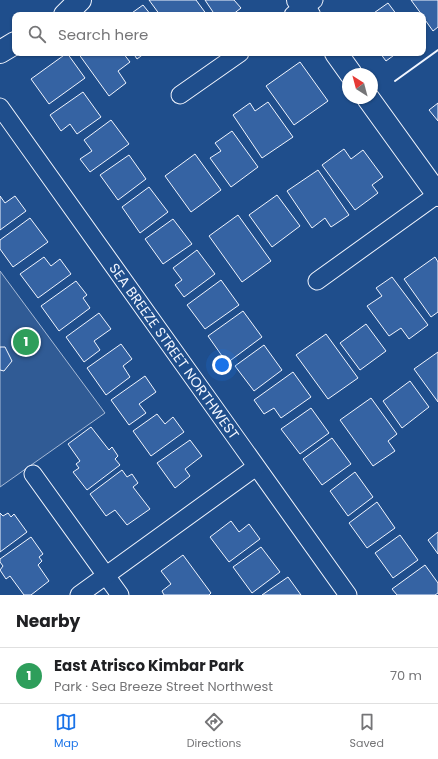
<!DOCTYPE html>
<meta charset="utf-8">
<style>
body{margin:0;font-family:Poppins,sans-serif;background:#f6f6f6;color:#202124}
.compass{position:absolute;left:342px;top:68px;width:36px;height:36px;border-radius:50%;background:#fff;box-shadow:0 1px 3px #0004;rotate:324deg}
.you{position:absolute;left:222px;top:365px;width:14px;height:14px;margin:-10px;border:3px solid #fff;border-radius:50%;background:#1a73e8;box-shadow:0 0 0 6px #1a73e833}
.badge{display:grid;place-items:center;width:26px;height:26px;border-radius:50%;background:#1a73e8;color:#fff;font-size:13px;font-weight:700}
.pin{position:absolute;translate:-50% -50%;border:2px solid #fff;box-shadow:0 1px 4px #0006}
.list{margin:0;padding:0;list-style:none}
h2{display:flex;justify-content:space-between;align-items:center;height:52px;margin:0;padding:0 16px;font-size:17px}
h2 small{font-size:13px;font-weight:400;color:#757577}
.list li{display:grid;grid-template-columns:26px 1fr auto;gap:12px;align-items:center;box-sizing:border-box;height:56px;padding:0 16px;border-top:1px solid #e0e0e0}
.list b{display:block;font-size:15px;white-space:nowrap}
.list p{margin:0;font-size:13px;white-space:nowrap;color:#757577}
.list em{font-size:13px;font-style:normal;color:#757577}
.icon{flex:none;width:22px;height:22px;fill:none;stroke:currentColor;stroke-width:2;stroke-linecap:round;stroke-linejoin:round}
.map{position:relative;flex:none;width:438px;height:595px;overflow:hidden}
.search{position:absolute;background:#fff;box-shadow:0 1px 3px #0004;left:12px;right:12px;top:12px;height:44px;display:flex;align-items:center;gap:10px;box-sizing:border-box;padding:0 14px;border-radius:8px;color:#757577;font-size:15px}
.sheet{height:108px;background:#fff}
nav{display:flex;justify-content:space-around;align-items:center;box-sizing:border-box;height:56px;border-top:1px solid #e0e0e0;background:#fff;font-size:11px;color:#757577}
nav a{display:grid;justify-items:center;gap:2px}
nav .on{color:#1a73e8}
.map>svg:first-child{display:block}
</style>
<div class="map">
<svg width="438" height="595" viewBox="0 0 438 595">
<rect width="100%" height="100%" fill="#1f4e8c"/>
<path fill="#305b95" stroke="#a8bbd7" d="M 0,271 L 105,413 L 0,487 Z"/>
<path fill="#3563a3" stroke="#f2f6ff" d="M 149,0 L 196,0 L 207,15 L 160,15 Z
M 205,0 L 234,0 L 241,8 L 232,15 L 215,15 Z
M 411,0 L 438,0 L 438,27 L 433,31 L 423,17 L 423,15 L 422,15 Z
M 388,3 L 397,15 L 371,15 Z
M 143,5 L 151,15 L 129,15 Z
M 67,53 L 85,78 L 49,104 L 31,79 Z
M 78,53 L 123,53 L 130,62 L 118,71 L 126,83 L 109,96 Z
M 133,53 L 145,53 L 137,59 Z
M 380,53 L 397,53 L 386,61 Z
M 300,62 L 328,101 L 294,125 L 266,86 Z
M 83,92 L 101,117 L 77,134 L 70,124 L 61,131 L 50,115 Z
M 268,102 L 293,137 L 262,158 L 233,115 L 250,103 L 255,111 Z
M 438,103 L 438,121 L 429,110 Z
M 111,120 L 129,144 L 90,172 L 80,159 L 92,151 L 84,140 Z
M 232,131 L 258,167 L 231,187 L 210,158 L 221,151 L 215,143 Z
M 344,149 L 351,159 L 363,150 L 383,177 L 372,185 L 378,193 L 355,210 L 322,165 Z
M 195,154 L 221,190 L 191,212 L 165,176 Z
M 129,155 L 146,179 L 118,200 L 100,175 Z
M 318,170 L 349,215 L 331,227 L 325,218 L 312,228 L 287,191 Z
M 149,187 L 168,212 L 140,233 L 122,207 Z
M 277,195 L 300,226 L 272,247 L 249,215 Z
M 0,196 L 5,203 L 15,196 L 26,211 L 0,230 Z
M 238,215 L 271,261 L 242,282 L 209,236 Z
M 30,218 L 48,242 L 13,267 L 0,249 L 0,240 Z
M 173,219 L 192,244 L 163,264 L 145,239 Z
M 197,250 L 215,274 L 184,297 L 175,285 L 182,280 L 173,268 Z
M 44,257 L 51,266 L 60,259 L 71,274 L 38,298 L 20,274 Z
M 435,257 L 438,262 L 438,312 L 431,317 L 404,279 Z
M 392,277 L 428,325 L 409,339 L 401,328 L 389,336 L 367,306 L 382,296 L 376,288 Z
M 221,280 L 239,305 L 205,329 L 187,305 Z
M 76,281 L 87,295 L 83,298 L 90,308 L 59,331 L 41,306 Z
M 243,311 L 262,337 L 227,363 L 208,336 Z
M 99,313 L 111,329 L 94,341 L 100,350 L 84,362 L 66,337 Z
M 366,324 L 386,351 L 360,370 L 340,343 Z
M 326,334 L 358,378 L 328,399 L 296,355 Z
M 121,344 L 132,359 L 123,366 L 130,377 L 106,395 L 87,368 Z
M 264,345 L 282,370 L 254,391 L 235,366 Z
M 0,347 L 5,347 L 12,361 L 4,371 L 0,370 Z
M 438,352 L 438,402 L 414,369 Z
M 293,372 L 311,397 L 281,418 L 274,408 L 264,414 L 254,400 Z
M 145,376 L 156,392 L 139,404 L 146,413 L 129,425 L 111,400 Z
M 410,381 L 429,407 L 402,428 L 383,401 Z
M 371,398 L 397,434 L 388,441 L 395,451 L 373,466 L 340,420 Z
M 311,408 L 329,433 L 300,454 L 281,429 Z
M 157,414 L 165,424 L 173,417 L 184,432 L 151,456 L 133,431 Z
M 91,427 L 109,450 L 112,447 L 118,456 L 115,459 L 120,465 L 87,490 L 73,472 L 79,468 L 76,464 L 80,461 L 68,444 Z
M 332,438 L 351,464 L 322,485 L 303,459 Z
M 190,440 L 202,456 L 185,469 L 190,476 L 175,488 L 157,463 Z
M 122,470 L 127,477 L 132,474 L 138,483 L 133,487 L 150,509 L 127,525 L 115,510 L 106,516 L 90,494 Z
M 355,472 L 373,497 L 348,516 L 330,491 Z
M 377,502 L 395,528 L 367,548 L 349,523 Z
M 0,513 L 3,516 L 8,513 L 11,517 L 14,514 L 27,532 L 0,552 Z
M 231,521 L 239,532 L 249,524 L 260,539 L 229,562 L 210,537 Z
M 438,532 L 438,554 L 428,540 Z
M 400,535 L 418,560 L 393,578 L 375,553 Z
M 31,537 L 43,554 L 39,557 L 42,561 L 38,565 L 49,581 L 31,595 L 24,595 L 10,576 L 6,579 L 0,570 L 3,566 L 0,562 L 0,559 Z
M 261,547 L 280,572 L 252,593 L 233,567 Z
M 183,555 L 211,593 L 209,595 L 164,595 L 162,591 L 171,584 L 161,571 Z
M 425,565 L 438,583 L 438,593 L 435,595 L 397,595 L 392,589 Z
M 288,577 L 301,595 L 262,595 Z"/>
<g fill="none" stroke-linecap="round" stroke-linejoin="round">
<defs>
<g id="street">
<path d="M 293,15 L 314,0"/>
<path d="M 180,95 L 240,53"/>
<path id="s1" d="M 0,107 L 348,595"/>
<path d="M 317,281 L 438,194"/>
<path d="M 33,474 L 120,595"/>
<path d="M 79,595 L 256,467"/>
</g>
<path id="secondary" d="M 298,0 L 309,15
M 65,15 L 80,0
M 0,52 L 15,43
M 336,53 L 351,74
M 368,98 L 438,195"/>
</defs>
<use href="#street" stroke="#f2f6ff" stroke-width="19"/>
<use href="#secondary" stroke="#f2f6ff" stroke-width="24"/>
<use href="#street" stroke="#1f4e8c" stroke-width="17"/>
<use href="#secondary" stroke="#1f4e8c" stroke-width="22"/>
<path stroke="#f2f6ff" stroke-width="2" d="M 395,81 L 438,50"/>
</g>
<g text-anchor="middle" dominant-baseline="central" stroke-width="3" stroke-linejoin="round" paint-order="stroke">
<g font-size="14" fill="#f2f6ff" stroke="#1f4e8c">
<text stroke="none"><textPath href="#s1" startOffset="300">SEA BREEZE STREET NORTHWEST</textPath></text>
</g>
</g>
</svg>
<svg class="compass" viewBox="-18 -18 36 36"><path d="M0-13l5 13h-10z" fill="#e53935"/><path d="M0 13l5-13h-10z" fill="#757577"/></svg>
<div class="you"></div>
<div class="pin badge" style="left:26px;top:342px;background:#2e9e5b">1</div>
<div class="search"><svg class="icon" aria-label="search" viewBox="0 0 24 24"><circle cx="10" cy="10" r="6"/><path d="M15 15l6 6"/></svg>Search here</div>
</div>
<section class="sheet">
<h2>Nearby<small></small></h2>
<ul class="list">
<li><span class="badge" style="background:#2e9e5b">1</span><div><b>East Atrisco Kimbar Park</b><p>Park · Sea Breeze Street Northwest</p></div><em>70 m</em></li>
</ul>
</section>
<nav>
<a class="on"><svg class="icon" aria-label="map" viewBox="0 0 24 24"><path d="M3 6l6-2 6 2 6-2v14l-6 2-6-2-6 2zM9 4v14M15 6v14"/></svg>Map</a>
<a><svg class="icon" aria-label="directions" viewBox="0 0 24 24"><path d="M12 3l9 9-9 9-9-9zM9 14v-3h6M13 9l2 2-2 2"/></svg>Directions</a>
<a><svg class="icon" aria-label="saved" viewBox="0 0 24 24"><path d="M7 4h10v16l-5-4-5 4z"/></svg>Saved</a>
</nav>
